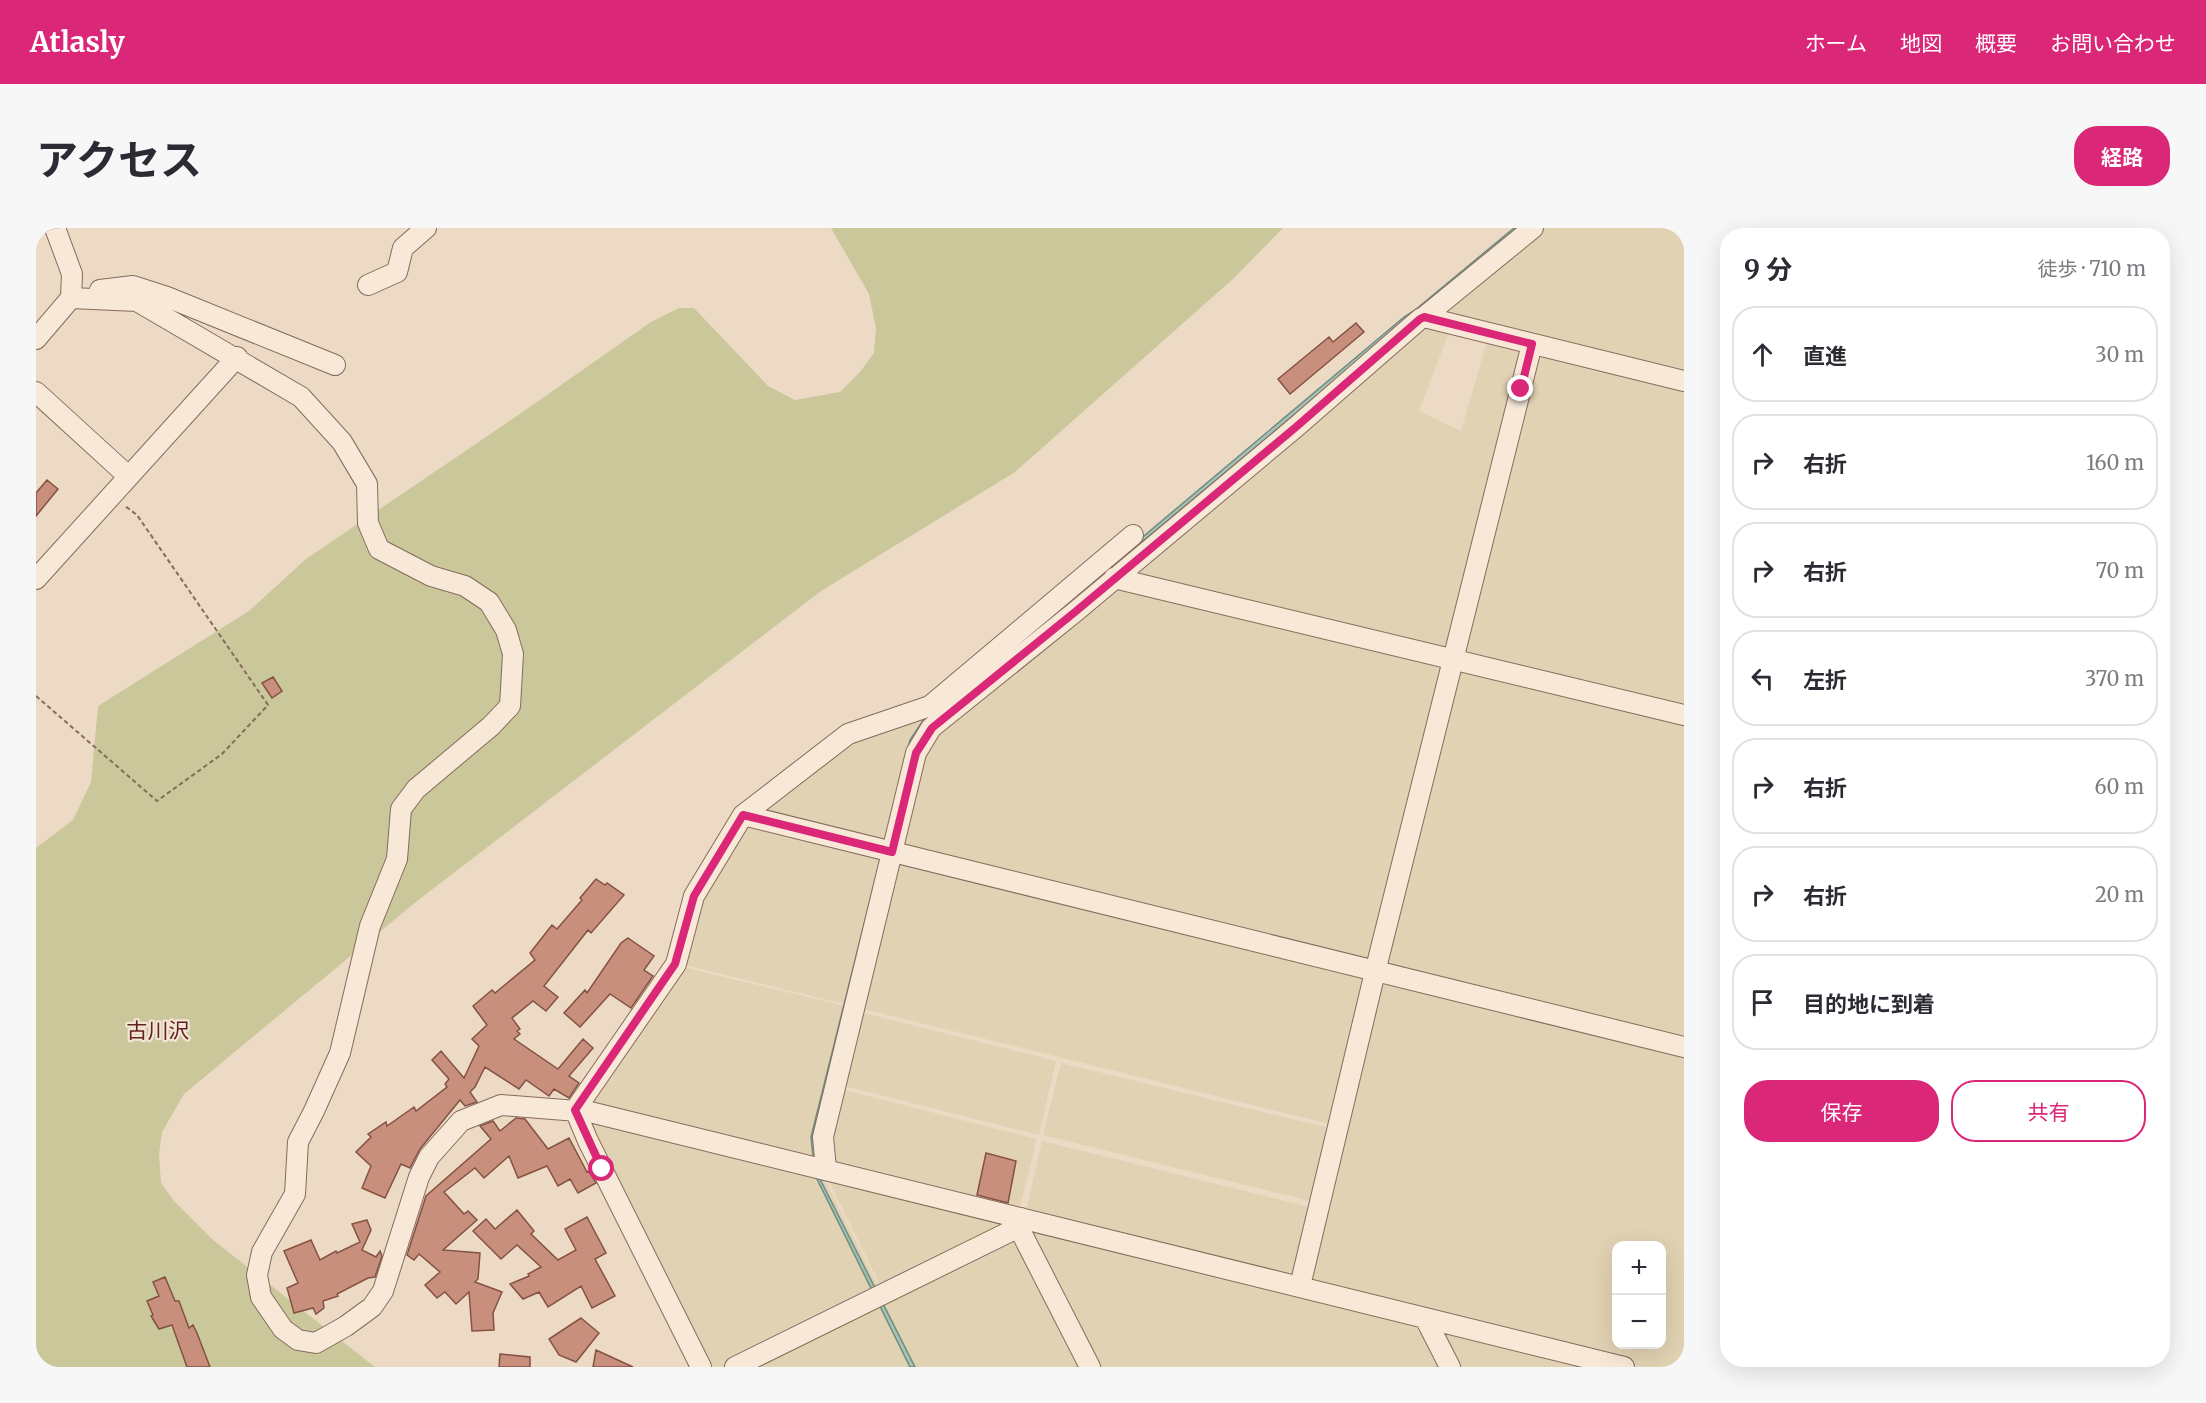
<!DOCTYPE html>
<html lang="ja">
<meta charset="utf-8">
<style>
body{margin:0;font-family:Merriweather,"Noto Sans JP",serif;background:#f7f7f7;color:#2b2b33}
.controls{position:absolute;right:18px;bottom:18px;display:grid;overflow:hidden;border-radius:12px;box-shadow:0 6px 24px #0002}
.controls button{width:54px;height:54px;display:grid;place-items:center;padding:0;border:0;border-bottom:2px solid #e1e1e2;background:#fff;color:#2b2b33;font:30px sans-serif}
.stop{position:absolute;width:18px;height:18px;margin:-14px;border:4px solid #db2777;border-radius:50%;background:#fff}
.stop.end{background:#db2777;border-color:#fff;box-shadow:0 2px 6px #0008}
.list{margin:0;padding:0;list-style:none}
h2{display:flex;justify-content:space-between;align-items:center;height:78px;margin:0;padding:0 24px;font-size:26px}
h2 small{font-size:20px;font-weight:400;color:#7c7c81}
.list li{display:grid;grid-template-columns:39px 1fr auto;gap:18px;align-items:center;box-sizing:border-box;height:96px;margin:0 12px 12px;padding:0 12px;border:2px solid #e1e1e2;border-radius:24px}
.list b{display:block;font-size:22px;white-space:nowrap}
.list em{font-size:20px;font-style:normal;color:#7c7c81}
.actions{display:flex;gap:12px;padding:18px 24px}
.actions a{flex:1;padding:14px 0;border:2px solid #db2777;border-radius:24px;text-align:center;font-size:21px;color:#db2777}
.actions .main{background:#db2777;color:#fff}
.icon{flex:none;width:33px;height:33px;fill:none;stroke:currentColor;stroke-width:2;stroke-linecap:round;stroke-linejoin:round}
.map{position:relative;flex:none;width:1648px;height:1139px;overflow:hidden;border-radius:24px}
header{display:flex;align-items:center;gap:36px;box-sizing:border-box;height:84px;padding:0 30px;background:#db2777;color:#fff}
header strong{font-size:28px}
nav{display:flex;gap:33px;margin-inline-start:auto;font-size:21px}
.intro{display:flex;align-items:center;justify-content:space-between;box-sizing:border-box;height:144px;padding:0 36px}
h1{margin:0;font-size:42px}
.button{padding:15px 27px;border-radius:24px;background:#db2777;color:#fff;font-size:21px;font-weight:700}
main{display:flex;gap:36px;padding:0 36px}
aside{flex:1;background:#fff;border-radius:24px;box-shadow:0 6px 24px #0002}
.map>svg:first-child{display:block}
</style>
<header>
<strong>Atlasly</strong>
<nav><a>ホーム</a><a>地図</a><a>概要</a><a>お問い合わせ</a></nav>
</header>
<div class="intro"><h1>アクセス</h1><a class="button">経路</a></div>
<main>
<div class="map">
<svg width="1648" height="1139" viewBox="0 0 1648 1139">
<rect width="100%" height="100%" fill="#ecdac5"/>
<path fill="#e1d2b3" fill-rule="evenodd" d="M 1500,0 L 1648,0 L 1648,150 L 1401,82 Z
M 1391,96 L 1415,99 L 1383,183 L 1425,203 L 1452,110 L 1490,117 L 1417,424 L 1090,350 Z
M 1496,123 L 1648,156 L 1648,484 L 1425,431 Z
M 1079,355 L 1410,432 L 1339,736 L 862,623 L 887,523 L 898,505 Z
M 1417,439 L 1648,490 L 1648,817 L 1344,742 Z
M 890,483 L 894,494 L 852,620 L 718,588 L 811,510 Z
M 708,595 L 851,625 L 813,777 L 644,736 L 659,675 Z
M 862,628 L 1330,744 L 1298,897 L 824,780 Z
M 643,738 L 813,779 L 785,937 L 547,873 Z
M 1340,753 L 1648,821 L 1648,1139 L 1607,1139 L 1287,1060 L 1267,1049 ZM 1580,1018 L 1626,1018 L 1626,1116 L 1580,1116 Z
M 823,784 L 1020,833 L 1003,907 L 805,857 Z
M 1025,835 L 1297,901 L 1278,974 L 1007,907 Z
M 804,861 L 1001,911 L 983,983 L 796,939 L 792,918 Z
M 546,889 L 785,944 L 845,1064 L 694,1139 L 667,1139 Z
M 1006,913 L 1277,980 L 1262,1050 L 989,987 Z
M 790,947 L 979,995 L 847,1063 Z
M 988,1000 L 1387,1092 L 1412,1139 L 1056,1139 Z
M 980,1004 L 1051,1139 L 706,1139 Z
M 1397,1094 L 1577,1139 L 1417,1139 Z"/>
<path fill="#cac79a" d="M 795,0 L 1247,0 L 1197,51 L 979,244 L 785,363 L 381,673 L 148,866 L 126,904 L 123,927 L 125,955 L 138,973 L 177,1012 L 339,1139 L 0,1139 L 0,620 L 37,592 L 55,554 L 62,478 L 213,383 L 270,331 L 478,190 L 615,94 L 643,80 L 658,80 L 732,158 L 759,172 L 804,164 L 824,144 L 838,125 L 840,100 L 833,66 Z"/>
<path fill="#a7c0b4" stroke="#6e8d80" stroke-width="1.5" d="M 1478,0 L 1482,0 L 894,491 L 783,949 L 879,1139 L 874,1139 L 779,947 L 775,909 L 874,512 L 888,491 L 1014,387 L 1368,89 L 1379,82 Z"/>
<path fill="#c88f7d" stroke="#845143" stroke-width="1.5" d="M 1320,95 L 1328,104 L 1254,166 L 1242,151 L 1293,109 L 1297,114 Z
M 11,252 L 22,261 L 0,288 L 0,265 Z
M 237,449 L 246,463 L 236,470 L 226,455 Z
M 560,651 L 569,657 L 571,655 L 588,667 L 555,705 L 552,702 L 508,758 L 522,769 L 510,783 L 497,773 L 476,790 L 484,801 L 481,803 L 484,806 L 478,811 L 522,841 L 547,811 L 557,820 L 533,848 L 543,855 L 533,870 L 518,861 L 513,868 L 490,852 L 483,861 L 449,839 L 439,859 L 434,864 L 441,874 L 429,878 L 424,872 L 384,921 L 374,940 L 365,936 L 349,970 L 326,960 L 335,938 L 320,924 L 335,909 L 332,906 L 350,894 L 351,898 L 378,879 L 380,883 L 411,859 L 409,856 L 413,851 L 396,832 L 405,823 L 428,850 L 443,818 L 436,811 L 451,797 L 437,778 L 456,762 L 459,765 L 499,732 L 494,725 L 516,697 L 521,701 L 546,672 L 544,670 Z
M 592,710 L 618,728 L 608,742 L 617,748 L 595,780 L 574,766 L 544,799 L 528,785 L 549,762 L 551,765 L 585,715 Z
M 480,890 L 489,891 L 512,921 L 533,910 L 551,944 L 553,943 L 560,955 L 542,965 L 534,951 L 522,958 L 511,938 L 482,950 L 473,928 L 448,950 L 439,940 L 408,964 L 428,986 L 432,983 L 441,992 L 407,1022 L 444,1025 L 442,1051 L 439,1054 L 466,1064 L 457,1085 L 458,1102 L 436,1103 L 433,1064 L 420,1076 L 409,1064 L 401,1070 L 389,1057 L 404,1044 L 383,1026 L 378,1032 L 371,1027 L 390,968 L 455,911 L 444,898 L 457,893 L 464,903 Z
M 950,925 L 980,933 L 972,975 L 941,967 Z
M 481,982 L 498,1003 L 495,1006 L 522,1032 L 540,1022 L 529,1001 L 551,989 L 570,1025 L 559,1031 L 579,1068 L 556,1080 L 545,1058 L 512,1079 L 503,1064 L 487,1071 L 474,1056 L 493,1048 L 492,1046 L 505,1039 L 481,1017 L 465,1031 L 437,1003 L 450,991 L 459,1001 Z
M 331,992 L 335,1002 L 326,1022 L 340,1029 L 344,1023 L 346,1028 L 339,1049 L 332,1050 L 301,1066 L 302,1068 L 287,1073 L 288,1080 L 280,1086 L 277,1080 L 258,1085 L 251,1060 L 262,1055 L 248,1023 L 275,1012 L 284,1032 L 300,1023 L 301,1025 L 324,1014 L 316,996 Z
M 129,1049 L 139,1073 L 143,1073 L 153,1100 L 157,1097 L 161,1105 L 174,1139 L 151,1139 L 136,1097 L 123,1101 L 115,1088 L 117,1087 L 111,1073 L 123,1068 L 117,1054 Z
M 545,1090 L 563,1105 L 540,1134 L 523,1127 L 513,1111 Z
M 560,1122 L 597,1139 L 557,1139 Z
M 464,1126 L 494,1129 L 494,1139 L 463,1139 Z"/>
<g fill="none" stroke-linecap="round" stroke-linejoin="round">
<defs>
<path id="minor" d="M 332,57 L 361,44 L 367,20 L 390,0
M 64,62 L 97,58 L 131,69 L 299,137
M 35,70 L 101,73 L 265,169 L 306,214 L 331,256 L 332,295 L 343,321 L 395,348 L 429,358 L 453,374 L 470,402 L 477,426 L 474,478 L 455,498 L 380,561 L 365,581 L 361,631 L 334,698 L 304,825 L 278,883 L 262,914 L 259,966 L 226,1024 L 221,1047 L 225,1069 L 247,1101 L 262,1112 L 280,1115 L 310,1098 L 336,1079 L 347,1063 L 383,949 L 393,929 L 425,893 L 465,877 L 554,884 L 1588,1139
M 1388,89 L 1648,153
M 0,111 L 35,70 L 36,46 L 19,0
M 0,164 L 92,248
M 1078,350 L 1648,487
M 0,351 L 201,129
M 707,587 L 1648,819
M 539,882 L 640,736 L 658,668 L 707,587 L 812,506 L 894,478 L 1097,307
M 539,882 L 552,913 L 665,1139
M 790,941 L 787,909 L 880,525 L 895,500 L 1039,384 L 1260,199 L 1384,91 L 1388,89 L 1497,0
M 985,990 L 986,1006 L 1054,1139
M 1264,1058 L 1339,744 L 1496,116
M 1389,1090 L 1414,1139
M 699,1139 L 979,1001 L 985,990"/>
</defs>
<use href="#minor" stroke="#866b5c" stroke-width="22"/>
<path stroke="#866b5c" stroke-width="2" stroke-dasharray="4.5 3" stroke-linecap="butt" d="M 0,468 L 121,573 L 186,526 L 232,477 L 101,287 L 89,278"/>
<use href="#minor" stroke="#f7e8d8" stroke-width="20"/>
</g>
<g fill="none" stroke-linecap="round" stroke-linejoin="round">
<path stroke="#db2777" stroke-width="8" d="M 566,941 L 539,882 L 639,736 L 658,668 L 707,587 L 856,624 L 880,525 L 896,500 L 1039,384 L 1260,199 L 1384,91 L 1388,89 L 1496,116 L 1485,161"/>
</g>
<g text-anchor="middle" dominant-baseline="central" stroke-width="4.5" stroke-linejoin="round" paint-order="stroke">
<g font-size="21" fill="#612321" stroke="#f4e5d4">
<text x="122" y="802">古川沢</text>
</g>
</g>
</svg>
<div class="controls">
<button>+</button>
<button>−</button>
</div>
<div class="stop" style="left:566px;top:941px"></div>
<div class="stop end" style="left:1485px;top:161px"></div>
</div>
<aside>
<h2>9 分<small>徒歩 · 710 m</small></h2>
<ul class="list">
<li><svg class="icon" aria-label="ahead" viewBox="0 0 24 24"><path d="M12 20V5M6 11l6-6 6 6"/></svg><div><b>直進</b></div><em>30 m</em></li>
<li><svg class="icon" aria-label="right" viewBox="0 0 24 24"><path d="M7 20v-9h11M14 6l5 5-5 5"/></svg><div><b>右折</b></div><em>160 m</em></li>
<li><svg class="icon" aria-label="right" viewBox="0 0 24 24"><path d="M7 20v-9h11M14 6l5 5-5 5"/></svg><div><b>右折</b></div><em>70 m</em></li>
<li><svg class="icon" aria-label="left" viewBox="0 0 24 24"><path d="M17 20v-9H6M10 6l-5 5 5 5"/></svg><div><b>左折</b></div><em>370 m</em></li>
<li><svg class="icon" aria-label="right" viewBox="0 0 24 24"><path d="M7 20v-9h11M14 6l5 5-5 5"/></svg><div><b>右折</b></div><em>60 m</em></li>
<li><svg class="icon" aria-label="right" viewBox="0 0 24 24"><path d="M7 20v-9h11M14 6l5 5-5 5"/></svg><div><b>右折</b></div><em>20 m</em></li>
<li><svg class="icon" aria-label="arrive" viewBox="0 0 24 24"><path d="M6 21V4h12l-3 4 3 4H6"/></svg><div><b>目的地に到着</b></div></li>
</ul>
<div class="actions"><a class="main">保存</a><a>共有</a></div>
</aside>
</main>
